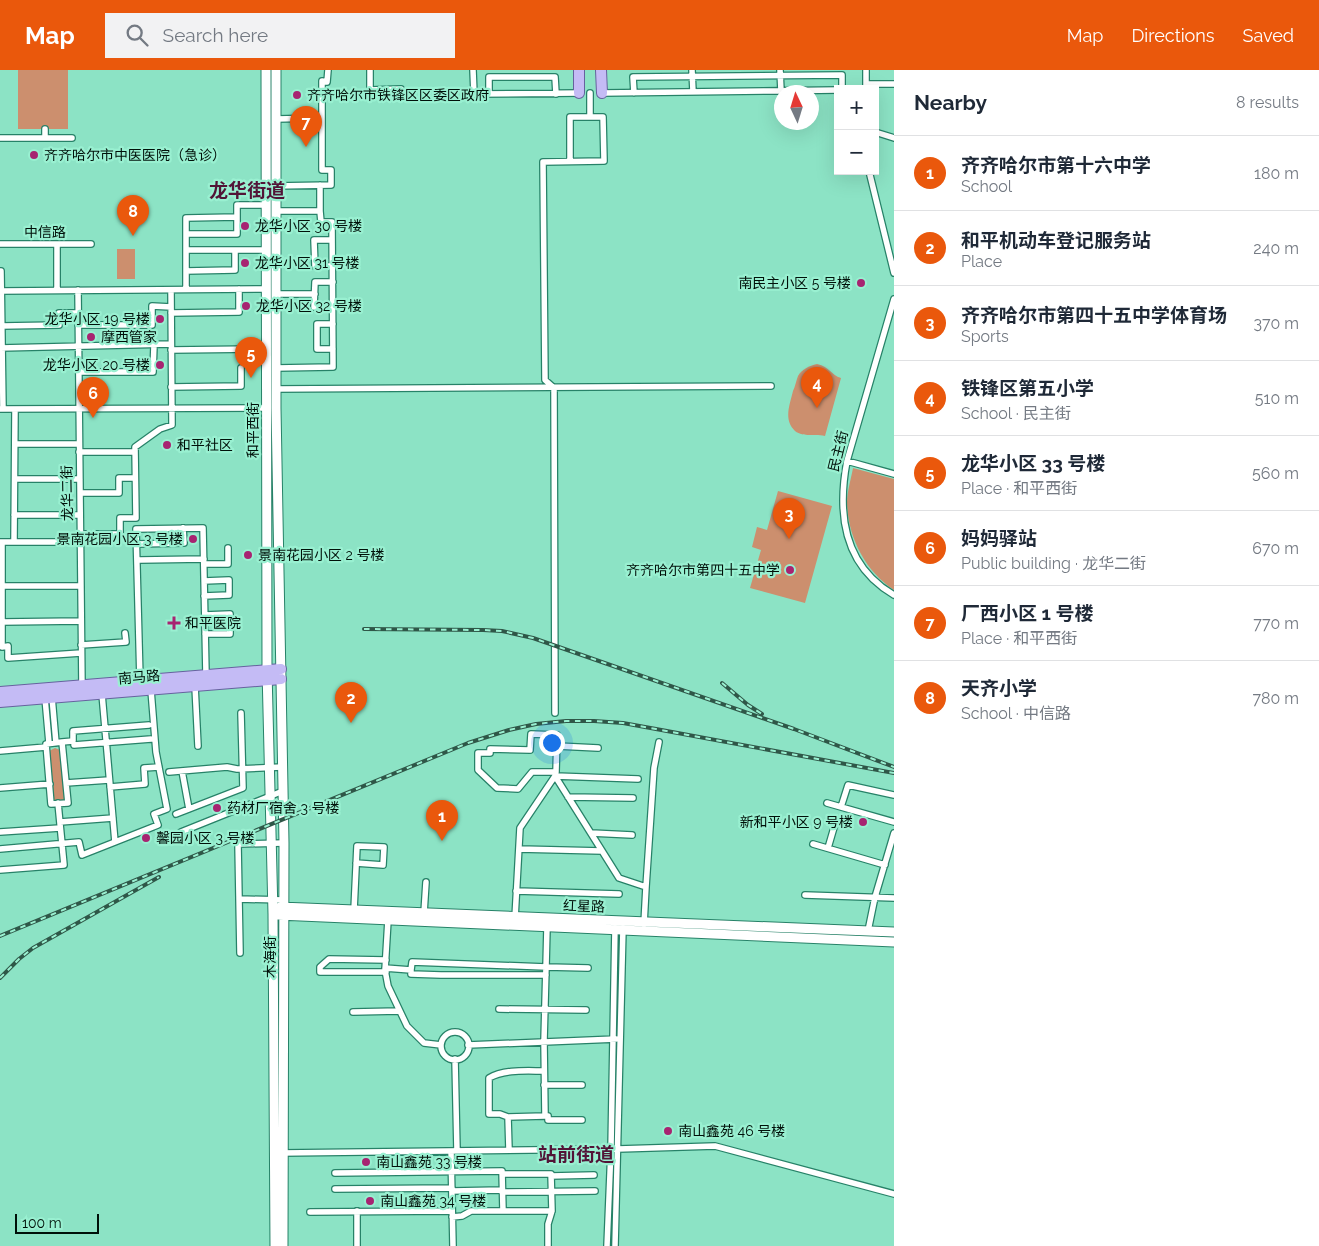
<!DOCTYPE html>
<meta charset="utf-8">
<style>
body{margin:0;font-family:Raleway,"Noto Sans SC",sans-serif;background:#f2f2f3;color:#1f2937}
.controls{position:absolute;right:15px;top:15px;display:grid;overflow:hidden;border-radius:0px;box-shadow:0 5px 20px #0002}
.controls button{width:45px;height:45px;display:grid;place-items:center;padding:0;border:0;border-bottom:1px solid #e0e1e3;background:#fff;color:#1f2937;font:25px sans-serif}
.compass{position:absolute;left:774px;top:15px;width:45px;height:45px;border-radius:50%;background:#fff;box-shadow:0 5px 20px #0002;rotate:356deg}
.scale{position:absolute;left:15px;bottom:12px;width:84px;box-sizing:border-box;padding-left:5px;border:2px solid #001009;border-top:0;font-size:14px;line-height:18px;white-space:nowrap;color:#001009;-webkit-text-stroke:4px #99f0d1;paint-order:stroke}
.you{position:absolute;left:551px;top:672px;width:18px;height:18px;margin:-12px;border:4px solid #fff;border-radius:50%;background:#1a73e8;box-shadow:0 0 0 8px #1a73e833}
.badge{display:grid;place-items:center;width:32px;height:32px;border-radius:50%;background:#ea580c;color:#fff;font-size:16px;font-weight:700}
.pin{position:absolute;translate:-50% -41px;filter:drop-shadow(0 1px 2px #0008)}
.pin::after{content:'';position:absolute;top:26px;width:18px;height:15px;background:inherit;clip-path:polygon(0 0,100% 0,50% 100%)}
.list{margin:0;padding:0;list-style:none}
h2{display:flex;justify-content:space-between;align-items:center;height:65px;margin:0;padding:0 20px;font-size:21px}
h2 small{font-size:16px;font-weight:400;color:#747a83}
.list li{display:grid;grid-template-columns:32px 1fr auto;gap:15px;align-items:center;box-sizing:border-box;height:75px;padding:0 20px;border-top:1px solid #e0e1e3}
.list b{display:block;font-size:19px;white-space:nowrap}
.list p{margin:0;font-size:16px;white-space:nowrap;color:#747a83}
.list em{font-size:16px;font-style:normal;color:#747a83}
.icon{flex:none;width:28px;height:28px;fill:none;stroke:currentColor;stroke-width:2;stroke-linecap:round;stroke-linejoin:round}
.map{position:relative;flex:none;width:894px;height:1176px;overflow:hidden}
header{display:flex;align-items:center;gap:30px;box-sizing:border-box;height:70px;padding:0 25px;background:#ea580c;color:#fff}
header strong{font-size:24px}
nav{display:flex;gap:28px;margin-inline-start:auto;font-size:18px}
.search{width:350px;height:45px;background:#f2f2f3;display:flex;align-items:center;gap:12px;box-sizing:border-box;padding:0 18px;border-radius:0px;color:#747a83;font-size:19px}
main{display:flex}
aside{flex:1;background:#fff}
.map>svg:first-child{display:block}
</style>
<header>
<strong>Map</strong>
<div class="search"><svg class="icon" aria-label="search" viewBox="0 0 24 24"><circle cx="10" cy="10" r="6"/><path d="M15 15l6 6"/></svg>Search here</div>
<nav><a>Map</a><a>Directions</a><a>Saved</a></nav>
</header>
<main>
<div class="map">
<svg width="894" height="1176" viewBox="0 0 894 1176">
<rect width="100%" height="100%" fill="#8ce3c5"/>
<path fill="#cc8f6e" d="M 18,0 L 68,0 L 68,59 L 18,59 Z
M 117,179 L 135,179 L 135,209 L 117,209 Z
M 817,294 C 830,297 831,305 841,308 L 825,366 C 815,363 804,368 795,361 C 783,350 790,334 793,321 C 795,317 796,311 798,306 C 802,299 809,296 817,294 Z
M 853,398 L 894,409 L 894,520 C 865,501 848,467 847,433 C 847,422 851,409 853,398 Z
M 778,421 L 832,436 L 805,533 L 750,518 L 761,480 L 752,477 L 757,457 L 767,460 Z
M 55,678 L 60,680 L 65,729 L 60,732 L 54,730 L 49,681 Z"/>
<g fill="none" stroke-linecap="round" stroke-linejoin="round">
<defs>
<path id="street" d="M 370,0 L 370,20 L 401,19
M 473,0 L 474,24 L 579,23
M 692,0 L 693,22
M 780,0 L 781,21
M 866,14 L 894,14
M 866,19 L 866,0
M 602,23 L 838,20
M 634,23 L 633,7 L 842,5 L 842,19
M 489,24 L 489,7 L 555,7 L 556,24
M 590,47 L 590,23
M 276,49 L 322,48
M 45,59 L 45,68
M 875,62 L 894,68
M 0,68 L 72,68
M 869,101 L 894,203
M 320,115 L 320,141
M 275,116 L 331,115 L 331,100 L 322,100 L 322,11 L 327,12 L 328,0
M 276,141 L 320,141 L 321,152 L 332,152 L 333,297 L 276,298
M 186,164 L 237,164 L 237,147
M 332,170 L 314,170 L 315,196 L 332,196
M 0,174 L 91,174
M 186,180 L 186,148 L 237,147 L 237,135 L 266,135
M 1,201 L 3,339
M 186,201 L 235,200 L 235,180
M 333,212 L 315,212 L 314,237 L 333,237
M 186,219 L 186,180 L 266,180
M 57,220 L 57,174
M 78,220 L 82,618
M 0,221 L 266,219
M 276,224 L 315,224
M 894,229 L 847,391 C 837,444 844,496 894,525
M 171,243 L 239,242 L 239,219
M 333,254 L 317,254 L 317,279 L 333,279
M 78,255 L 152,255 L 152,236 L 171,237
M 2,256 L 59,255 L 59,243 L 78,243
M 0,278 L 171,274
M 171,280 L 266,279
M 79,302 L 153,302 L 154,275
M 171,317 L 241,316 L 241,298
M 276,319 L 771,316
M 0,339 L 268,338
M 15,374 L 79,374
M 79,382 L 135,382
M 847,391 L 894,404
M 15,409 L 80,409
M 80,423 L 119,423 L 119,408 L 135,408
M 14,445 L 80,445
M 80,464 L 120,464 L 120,448 L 136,448 L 135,377 L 160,359 L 172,355 L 171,220
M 0,472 L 80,472
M 2,472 L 2,577 L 8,576 L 8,588 L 81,583
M 14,472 L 15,339
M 137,474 L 184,473 L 183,458
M 140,490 L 204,489
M 204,494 L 228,494 L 228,478
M 204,511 L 229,510 L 229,525 L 204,526
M 2,516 L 81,516
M 205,545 L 230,544 L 230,564 L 205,564
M 2,552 L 81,551
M 81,575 L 126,572 L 125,563
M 140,610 L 136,459 L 203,458 L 206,605
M 195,616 L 198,676
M 102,624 L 115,772
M 52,627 L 56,673
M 45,628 L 49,673
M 555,643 L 554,318 L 545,310 L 543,92 L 604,91 L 603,47 L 570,47 L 570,91
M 62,672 L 68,733 L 51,734 L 46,674 Z
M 62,672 L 73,671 L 73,661 L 149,655
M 74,675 L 151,669
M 557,676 L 598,678
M 0,681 L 46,677
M 182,701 L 189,739
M 169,702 L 227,697 L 237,699 L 282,697
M 556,702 L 532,702 L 518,719 L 497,718 L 478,700 L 478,683 L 490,683 L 490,679 L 530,680 L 531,664 L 557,665 L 556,702 L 555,706 L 638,709
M 66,713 L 109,710
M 110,717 L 145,714 L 144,698 L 159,697
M 0,718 L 50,714
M 568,727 L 633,728
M 827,733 L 894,752
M 841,737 L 848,715 L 894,725
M 176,744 L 243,718 L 241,643
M 60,752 L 113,748
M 0,762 L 60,758
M 181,762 L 283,721
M 591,763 L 632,765
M 813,774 L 885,795
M 828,778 L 835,754
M 0,779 L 79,772 L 82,785 L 158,755 L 154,744 L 167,739 L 156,682 L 151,620
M 519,779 L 602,781
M 0,800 L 64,795 L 58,733
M 646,817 L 654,698 L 659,672
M 516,821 L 619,824
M 805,825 L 894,828
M 239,829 L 284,830
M 354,840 L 357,776 L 384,777 L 383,795 L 356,793
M 424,843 L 426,812
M 515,848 L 520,758 L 555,706 L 619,808 L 646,817 L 644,854
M 388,850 L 385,900 L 388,916 L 407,956 L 424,973 L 441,975
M 547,857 L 546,897 L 588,898
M 868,861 L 875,827 L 894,763
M 240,883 L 238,774 L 284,773
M 385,898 L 411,900 L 412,892 L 546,897 L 544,971 L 545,1046 L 548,1046 L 548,1050 L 582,1050
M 411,900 L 411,904 L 441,905 L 546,905
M 386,902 L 320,902 L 320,897 L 329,889 L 386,890
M 499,939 L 586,940
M 353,942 L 399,941
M441 976a14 14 0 1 1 28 0a14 14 0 1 1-28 0Z
M 468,975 L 616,969
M 455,989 L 457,1081
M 544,1001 C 527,1001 504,999 489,1008 L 489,1044 L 500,1044 L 508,1047 L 545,1046
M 544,1015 L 582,1015
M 508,1047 L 509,1080
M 451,1081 L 453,1176
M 281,1083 L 618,1079 L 715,1076 L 894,1124
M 335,1103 L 502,1101 L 503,1141
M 502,1104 L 551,1104 L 552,1141 L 548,1154 L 548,1176
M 551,1106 L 594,1105
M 335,1119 L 452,1118
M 452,1121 L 502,1120
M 502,1122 L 595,1121
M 357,1141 L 357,1176
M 310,1142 L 452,1141
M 452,1147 L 462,1146 L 471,1141 L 552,1141
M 607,1176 L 611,1079 L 615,858
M 615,1176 L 623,858"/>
<path id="secondary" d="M 266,0 L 267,600 L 273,844 L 275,1176
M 276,0 L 276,338 L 284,773 L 283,1176
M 280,837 L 894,862
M 278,845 L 894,872"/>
<path id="primary" d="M 579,0 L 579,23
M 601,0 L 602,23
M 0,622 L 281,599
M 0,632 L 281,609"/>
</defs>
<use href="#street" stroke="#278268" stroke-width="8"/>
<use href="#secondary" stroke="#278268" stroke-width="11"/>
<use href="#primary" stroke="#66629e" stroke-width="12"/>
<use href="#street" stroke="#fff" stroke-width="5.5"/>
<use href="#secondary" stroke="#fff" stroke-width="9"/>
<use href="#primary" stroke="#c4bbf5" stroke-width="10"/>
<defs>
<path id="rail" d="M 364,559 L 483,560 L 502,561 L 533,568 L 794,659 L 894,697
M 722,613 L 748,635 L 762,644
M 0,866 L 468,673 L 509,660 L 536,654 L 566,651 L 594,651 L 623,653 L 656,659 L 894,703
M 0,908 L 19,889 L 33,878 L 159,807"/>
</defs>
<use href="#rail" stroke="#2f5748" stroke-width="4"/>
<use href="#rail" stroke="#99f0d1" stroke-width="2" stroke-dasharray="5.5" stroke-linecap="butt"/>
</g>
<g fill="#a72471" stroke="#99f0d1" stroke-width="2">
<circle cx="297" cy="25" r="5"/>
<circle cx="34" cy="85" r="5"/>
<circle cx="245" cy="156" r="5"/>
<circle cx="245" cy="193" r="5"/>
<circle cx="861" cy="213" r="5"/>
<circle cx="246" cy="236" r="5"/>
<circle cx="160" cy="249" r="5"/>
<circle cx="91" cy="267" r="5"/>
<circle cx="160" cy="295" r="5"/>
<circle cx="167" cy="375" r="5"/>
<circle cx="193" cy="469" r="5"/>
<circle cx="248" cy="485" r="5"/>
<circle cx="790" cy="500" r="5"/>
<path d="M171.5 545.5h5v5h5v5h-5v5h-5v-5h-5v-5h5z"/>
<circle cx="217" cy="738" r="5"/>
<circle cx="863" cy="752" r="5"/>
<circle cx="146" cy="768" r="5"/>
<circle cx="668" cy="1061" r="5"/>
<circle cx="366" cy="1092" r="5"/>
<circle cx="370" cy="1131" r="5"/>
</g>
<g text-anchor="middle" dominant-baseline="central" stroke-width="4.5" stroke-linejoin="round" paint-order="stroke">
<g font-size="14" fill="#001009" stroke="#99f0d1" text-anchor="start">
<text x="307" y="25">齐齐哈尔市铁锋区区委区政府</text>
<text x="44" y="85">齐齐哈尔市中医医院（急诊）</text>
<text x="255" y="156">龙华小区 30 号楼</text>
<text x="255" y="193">龙华小区 31 号楼</text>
<text x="851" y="213" text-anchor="end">南民主小区 5 号楼</text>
<text x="256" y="236">龙华小区 32 号楼</text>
<text x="150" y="249" text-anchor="end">龙华小区 19 号楼</text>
<text x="101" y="267">摩西管家</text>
<text x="150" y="295" text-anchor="end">龙华小区 20 号楼</text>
<text x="177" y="375">和平社区</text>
<text x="183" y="469" text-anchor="end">景南花园小区 3 号楼</text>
<text x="258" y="485">景南花园小区 2 号楼</text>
<text x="780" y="500" text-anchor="end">齐齐哈尔市第四十五中学</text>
<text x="185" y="553">和平医院</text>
<text x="227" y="738">药材厂宿舍 3 号楼</text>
<text x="853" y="752" text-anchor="end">新和平小区 9 号楼</text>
<text x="156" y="768">馨园小区 3 号楼</text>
<text x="678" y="1061">南山鑫苑 46 号楼</text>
<text x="376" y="1092">南山鑫苑 33 号楼</text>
<text x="380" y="1131">南山鑫苑 34 号楼</text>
</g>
<g font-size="14" fill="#001009" stroke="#99f0d1">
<text x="45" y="162">中信路</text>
<text transform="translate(253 360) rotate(-90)">和平西街</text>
<text transform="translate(838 381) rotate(-76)">民主街</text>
<text transform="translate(67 423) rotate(-91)">龙华二街</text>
<text transform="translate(139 607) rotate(-5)">南马路</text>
<text transform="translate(584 836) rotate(2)">红星路</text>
<text transform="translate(270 887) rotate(-90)">木海街</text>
</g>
<g font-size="19" font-weight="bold" fill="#521437" stroke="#99f0d1">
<text x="247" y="120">龙华街道</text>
<text x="576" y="1084">站前街道</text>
</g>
</g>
</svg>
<div class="controls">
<button>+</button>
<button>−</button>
</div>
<svg class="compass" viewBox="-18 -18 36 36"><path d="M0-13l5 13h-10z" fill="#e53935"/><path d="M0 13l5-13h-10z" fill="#747a83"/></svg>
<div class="scale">100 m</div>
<div class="you"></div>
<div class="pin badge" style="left:442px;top:771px">1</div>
<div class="pin badge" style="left:351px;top:653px">2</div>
<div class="pin badge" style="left:789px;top:469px">3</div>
<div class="pin badge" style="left:817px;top:338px">4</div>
<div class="pin badge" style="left:251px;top:308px">5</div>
<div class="pin badge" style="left:93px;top:348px">6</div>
<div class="pin badge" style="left:306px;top:77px">7</div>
<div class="pin badge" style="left:133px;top:166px">8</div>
</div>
<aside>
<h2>Nearby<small>8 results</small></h2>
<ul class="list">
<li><span class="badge">1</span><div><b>齐齐哈尔市第十六中学</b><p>School</p></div><em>180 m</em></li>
<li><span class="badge">2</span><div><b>和平机动车登记服务站</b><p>Place</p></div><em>240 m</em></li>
<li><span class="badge">3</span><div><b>齐齐哈尔市第四十五中学体育场</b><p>Sports</p></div><em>370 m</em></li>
<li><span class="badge">4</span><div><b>铁锋区第五小学</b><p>School · 民主街</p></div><em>510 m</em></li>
<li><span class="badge">5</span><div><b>龙华小区 33 号楼</b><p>Place · 和平西街</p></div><em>560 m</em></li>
<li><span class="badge">6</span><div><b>妈妈驿站</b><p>Public building · 龙华二街</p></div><em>670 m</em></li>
<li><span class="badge">7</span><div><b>厂西小区 1 号楼</b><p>Place · 和平西街</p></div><em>770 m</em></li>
<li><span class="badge">8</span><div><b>天齐小学</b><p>School · 中信路</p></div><em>780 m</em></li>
</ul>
</aside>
</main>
